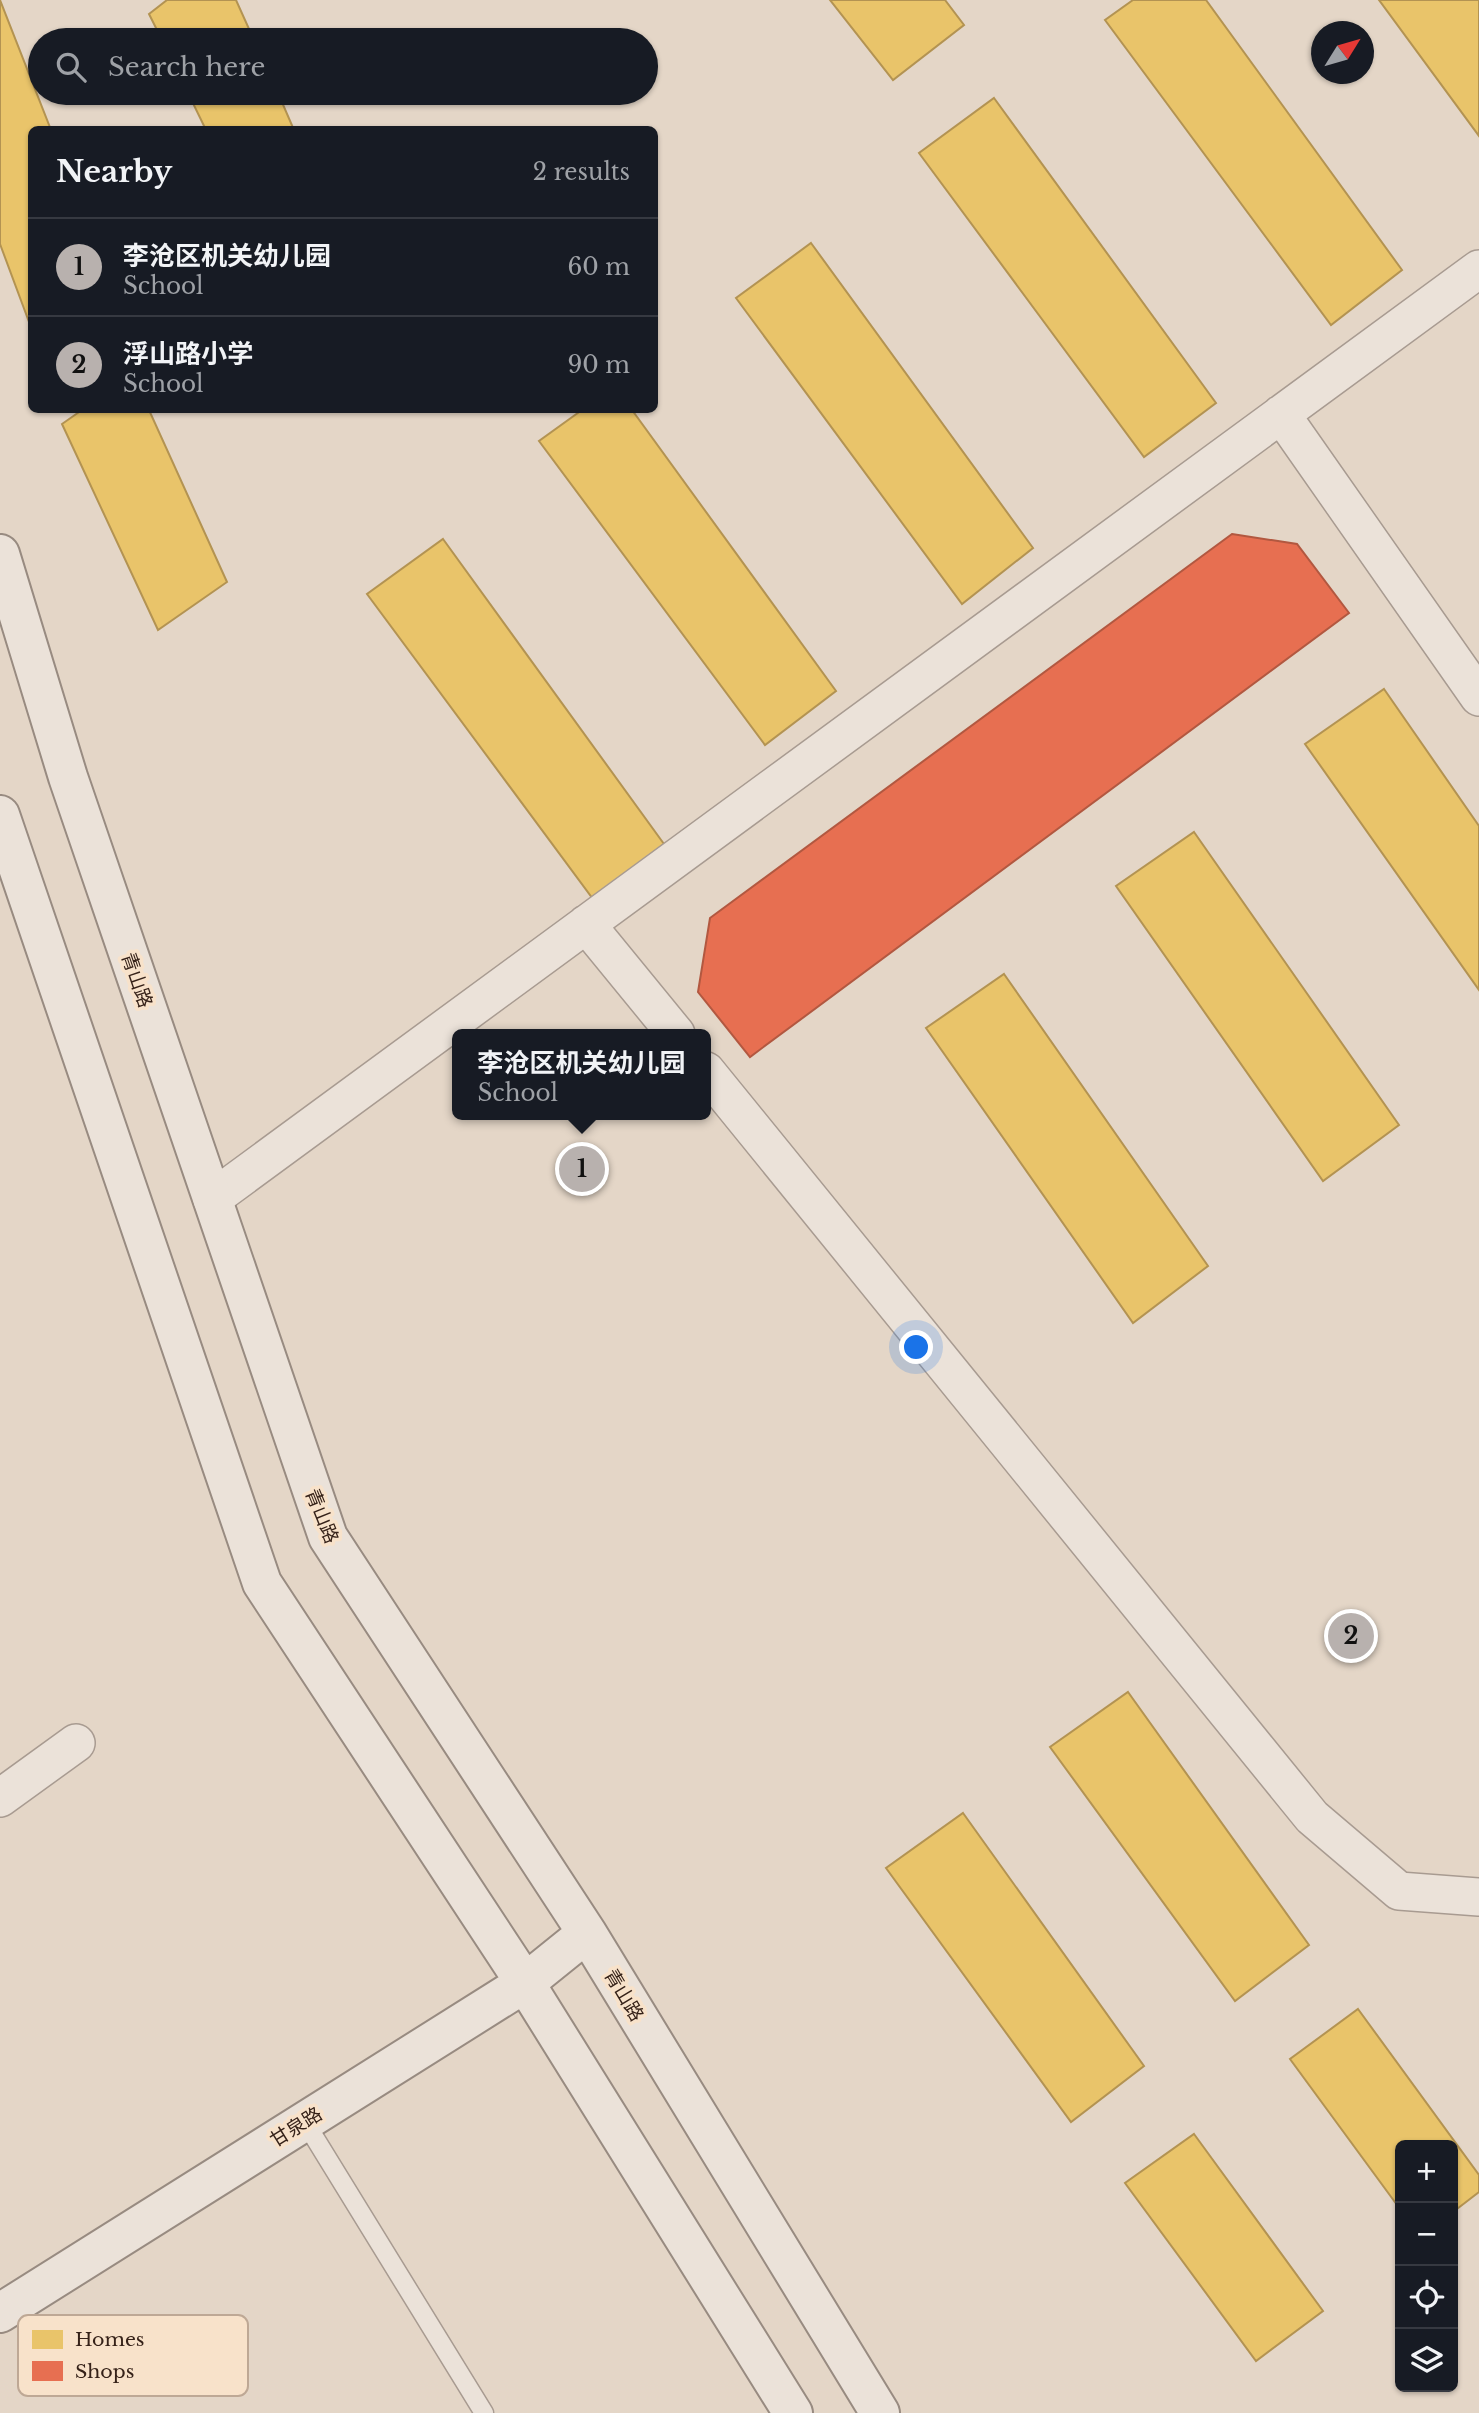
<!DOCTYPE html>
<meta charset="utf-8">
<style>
body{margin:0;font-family:"Libre Baskerville","Noto Sans SC",serif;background:#20242c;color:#f1f3f6}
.controls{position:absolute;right:21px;bottom:21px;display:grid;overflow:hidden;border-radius:10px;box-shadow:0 2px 5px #0004}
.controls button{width:63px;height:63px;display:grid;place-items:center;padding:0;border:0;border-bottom:2px solid #363941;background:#171b24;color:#f1f3f6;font:35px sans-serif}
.compass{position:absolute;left:1311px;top:21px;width:63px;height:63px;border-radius:50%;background:#171b24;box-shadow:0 2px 5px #0004;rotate:53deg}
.you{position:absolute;left:917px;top:1348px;width:24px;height:24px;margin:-18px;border:5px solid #fff;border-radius:50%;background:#1a73e8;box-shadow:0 0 0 10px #1a73e833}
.badge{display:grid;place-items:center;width:46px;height:46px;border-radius:50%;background:#b8b1ae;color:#111;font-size:23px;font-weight:700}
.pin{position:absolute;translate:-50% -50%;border:4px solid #fff;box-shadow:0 2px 7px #0006}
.popup{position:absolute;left:452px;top:1029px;width:259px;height:91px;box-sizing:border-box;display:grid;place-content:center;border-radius:10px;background:#171b24;filter:drop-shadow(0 2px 5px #0005);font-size:23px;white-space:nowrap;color:#9ea1a6}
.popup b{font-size:26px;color:#f1f3f6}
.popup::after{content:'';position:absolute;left:50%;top:100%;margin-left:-14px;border:14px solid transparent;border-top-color:#171b24}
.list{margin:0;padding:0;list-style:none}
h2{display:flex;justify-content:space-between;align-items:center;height:91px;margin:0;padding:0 28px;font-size:30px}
h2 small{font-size:23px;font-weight:400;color:#9ea1a6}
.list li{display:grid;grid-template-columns:46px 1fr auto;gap:21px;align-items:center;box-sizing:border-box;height:98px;padding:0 28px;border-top:2px solid #363941}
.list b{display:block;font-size:26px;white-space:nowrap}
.list p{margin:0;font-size:23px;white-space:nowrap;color:#9ea1a6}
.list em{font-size:23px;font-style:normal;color:#9ea1a6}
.icon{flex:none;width:38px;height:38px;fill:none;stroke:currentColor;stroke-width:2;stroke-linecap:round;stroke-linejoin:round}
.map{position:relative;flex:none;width:1479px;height:2413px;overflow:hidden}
.search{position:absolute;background:#171b24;box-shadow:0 2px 5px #0004;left:28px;top:28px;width:630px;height:77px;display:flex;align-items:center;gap:18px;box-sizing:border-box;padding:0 24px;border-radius:38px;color:#9ea1a6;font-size:26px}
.panel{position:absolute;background:#171b24;box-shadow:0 2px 5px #0004;left:28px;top:126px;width:630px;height:287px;border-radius:10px}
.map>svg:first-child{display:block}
</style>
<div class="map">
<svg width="1479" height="2413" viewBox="0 0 1479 2413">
<rect width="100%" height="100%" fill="#e4d6c7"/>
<path fill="#e9c46a" stroke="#b39352" stroke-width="2" d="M 0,0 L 51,130 L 32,130 L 32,330 L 0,244 Z
M 167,0 L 236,0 L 254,40 L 162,40 L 149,14 Z
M 830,0 L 945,0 L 964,25 L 893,80 Z
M 1133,0 L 1206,0 L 1402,270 L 1331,325 L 1105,20 Z
M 1379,0 L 1479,0 L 1479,136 Z
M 188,93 L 278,93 L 294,130 L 206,130 Z
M 994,98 L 1216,403 L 1144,457 L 919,153 Z
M 811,243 L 1033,548 L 962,604 L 736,298 Z
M 82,410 L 149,410 L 227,582 L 158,630 L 62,424 Z
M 582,410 L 632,410 L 836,691 L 765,745 L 539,441 Z
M 443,539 L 664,844 L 593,899 L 367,594 Z
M 1384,689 L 1479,826 L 1479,990 L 1305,744 Z
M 1194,832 L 1399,1125 L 1323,1181 L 1116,886 Z
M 1004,974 L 1208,1266 L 1133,1323 L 926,1028 Z
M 1128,1692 L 1309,1945 L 1235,2001 L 1050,1747 Z
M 963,1813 L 1144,2066 L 1071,2122 L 886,1868 Z
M 1358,2009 L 1479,2175 L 1479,2192 L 1453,2212 L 1453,2145 L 1400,2145 L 1400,2209 L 1290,2059 Z
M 1194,2134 L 1323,2311 L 1256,2361 L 1125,2183 Z"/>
<path fill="#e76f51" stroke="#b25840" stroke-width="2" d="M 1232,534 L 1297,544 L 1349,613 L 750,1057 L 698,992 L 710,918 Z"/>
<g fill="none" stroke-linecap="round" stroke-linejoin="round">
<defs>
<path id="lane" d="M 305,2122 L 484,2413"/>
<path id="street" d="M 1281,414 L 1479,697
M 586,924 L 676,1034
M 706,1071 L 1312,1817 L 1399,1891 L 1479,1897
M 212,1199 L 1479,269
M 0,1798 L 76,1743"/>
<path id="secondary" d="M 0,554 L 68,777 L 328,1537 L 587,1933 L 880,2413
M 0,815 L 262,1583 L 525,1983 L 793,2413
M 0,2313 L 525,1983 L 587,1933"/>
</defs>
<use href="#lane" stroke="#a89b91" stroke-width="21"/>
<use href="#street" stroke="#a89b91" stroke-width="40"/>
<use href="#secondary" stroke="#988b81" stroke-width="42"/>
<use href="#lane" stroke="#ebe2d9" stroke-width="18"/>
<use href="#street" stroke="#ebe2d9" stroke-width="37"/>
<use href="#secondary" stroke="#ebe2d9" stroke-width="38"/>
</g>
<g text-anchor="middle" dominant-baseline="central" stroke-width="7" stroke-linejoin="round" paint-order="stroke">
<g font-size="19" fill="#362219" stroke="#f8e2ca">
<text transform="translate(137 980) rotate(71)">青山路</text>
<text transform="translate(322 1516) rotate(68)">青山路</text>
<text transform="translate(624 1995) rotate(59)">青山路</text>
<text transform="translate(296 2127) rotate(-32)">甘泉路</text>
</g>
</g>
<rect x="18" y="2315" width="230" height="81" rx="10" fill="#f8e2ca" stroke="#bea895" stroke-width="2"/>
<rect x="32" y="2330" width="31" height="19" fill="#e9c46a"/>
<rect x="32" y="2361" width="31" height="20" fill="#e76f51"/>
<g font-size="19" fill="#362219">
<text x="75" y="2346">Homes</text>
<text x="75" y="2378">Shops</text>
</g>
</svg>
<div class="controls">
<button>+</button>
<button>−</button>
<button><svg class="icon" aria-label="locate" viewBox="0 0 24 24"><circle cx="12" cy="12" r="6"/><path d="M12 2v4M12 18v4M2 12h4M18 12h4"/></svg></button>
<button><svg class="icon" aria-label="layers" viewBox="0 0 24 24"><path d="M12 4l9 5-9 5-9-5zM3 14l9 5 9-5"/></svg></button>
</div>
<svg class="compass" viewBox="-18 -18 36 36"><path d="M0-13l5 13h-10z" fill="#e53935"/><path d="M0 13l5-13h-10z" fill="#9ea1a6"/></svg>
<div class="you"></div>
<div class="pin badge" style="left:582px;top:1169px">1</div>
<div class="popup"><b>李沧区机关幼儿园</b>School</div>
<div class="pin badge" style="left:1351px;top:1636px">2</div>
<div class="search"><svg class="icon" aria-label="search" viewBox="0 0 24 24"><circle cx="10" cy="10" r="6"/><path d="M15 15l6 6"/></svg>Search here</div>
<section class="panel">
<h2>Nearby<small>2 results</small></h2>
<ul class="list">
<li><span class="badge">1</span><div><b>李沧区机关幼儿园</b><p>School</p></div><em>60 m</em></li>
<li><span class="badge">2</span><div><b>浮山路小学</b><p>School</p></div><em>90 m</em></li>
</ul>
</section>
</div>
